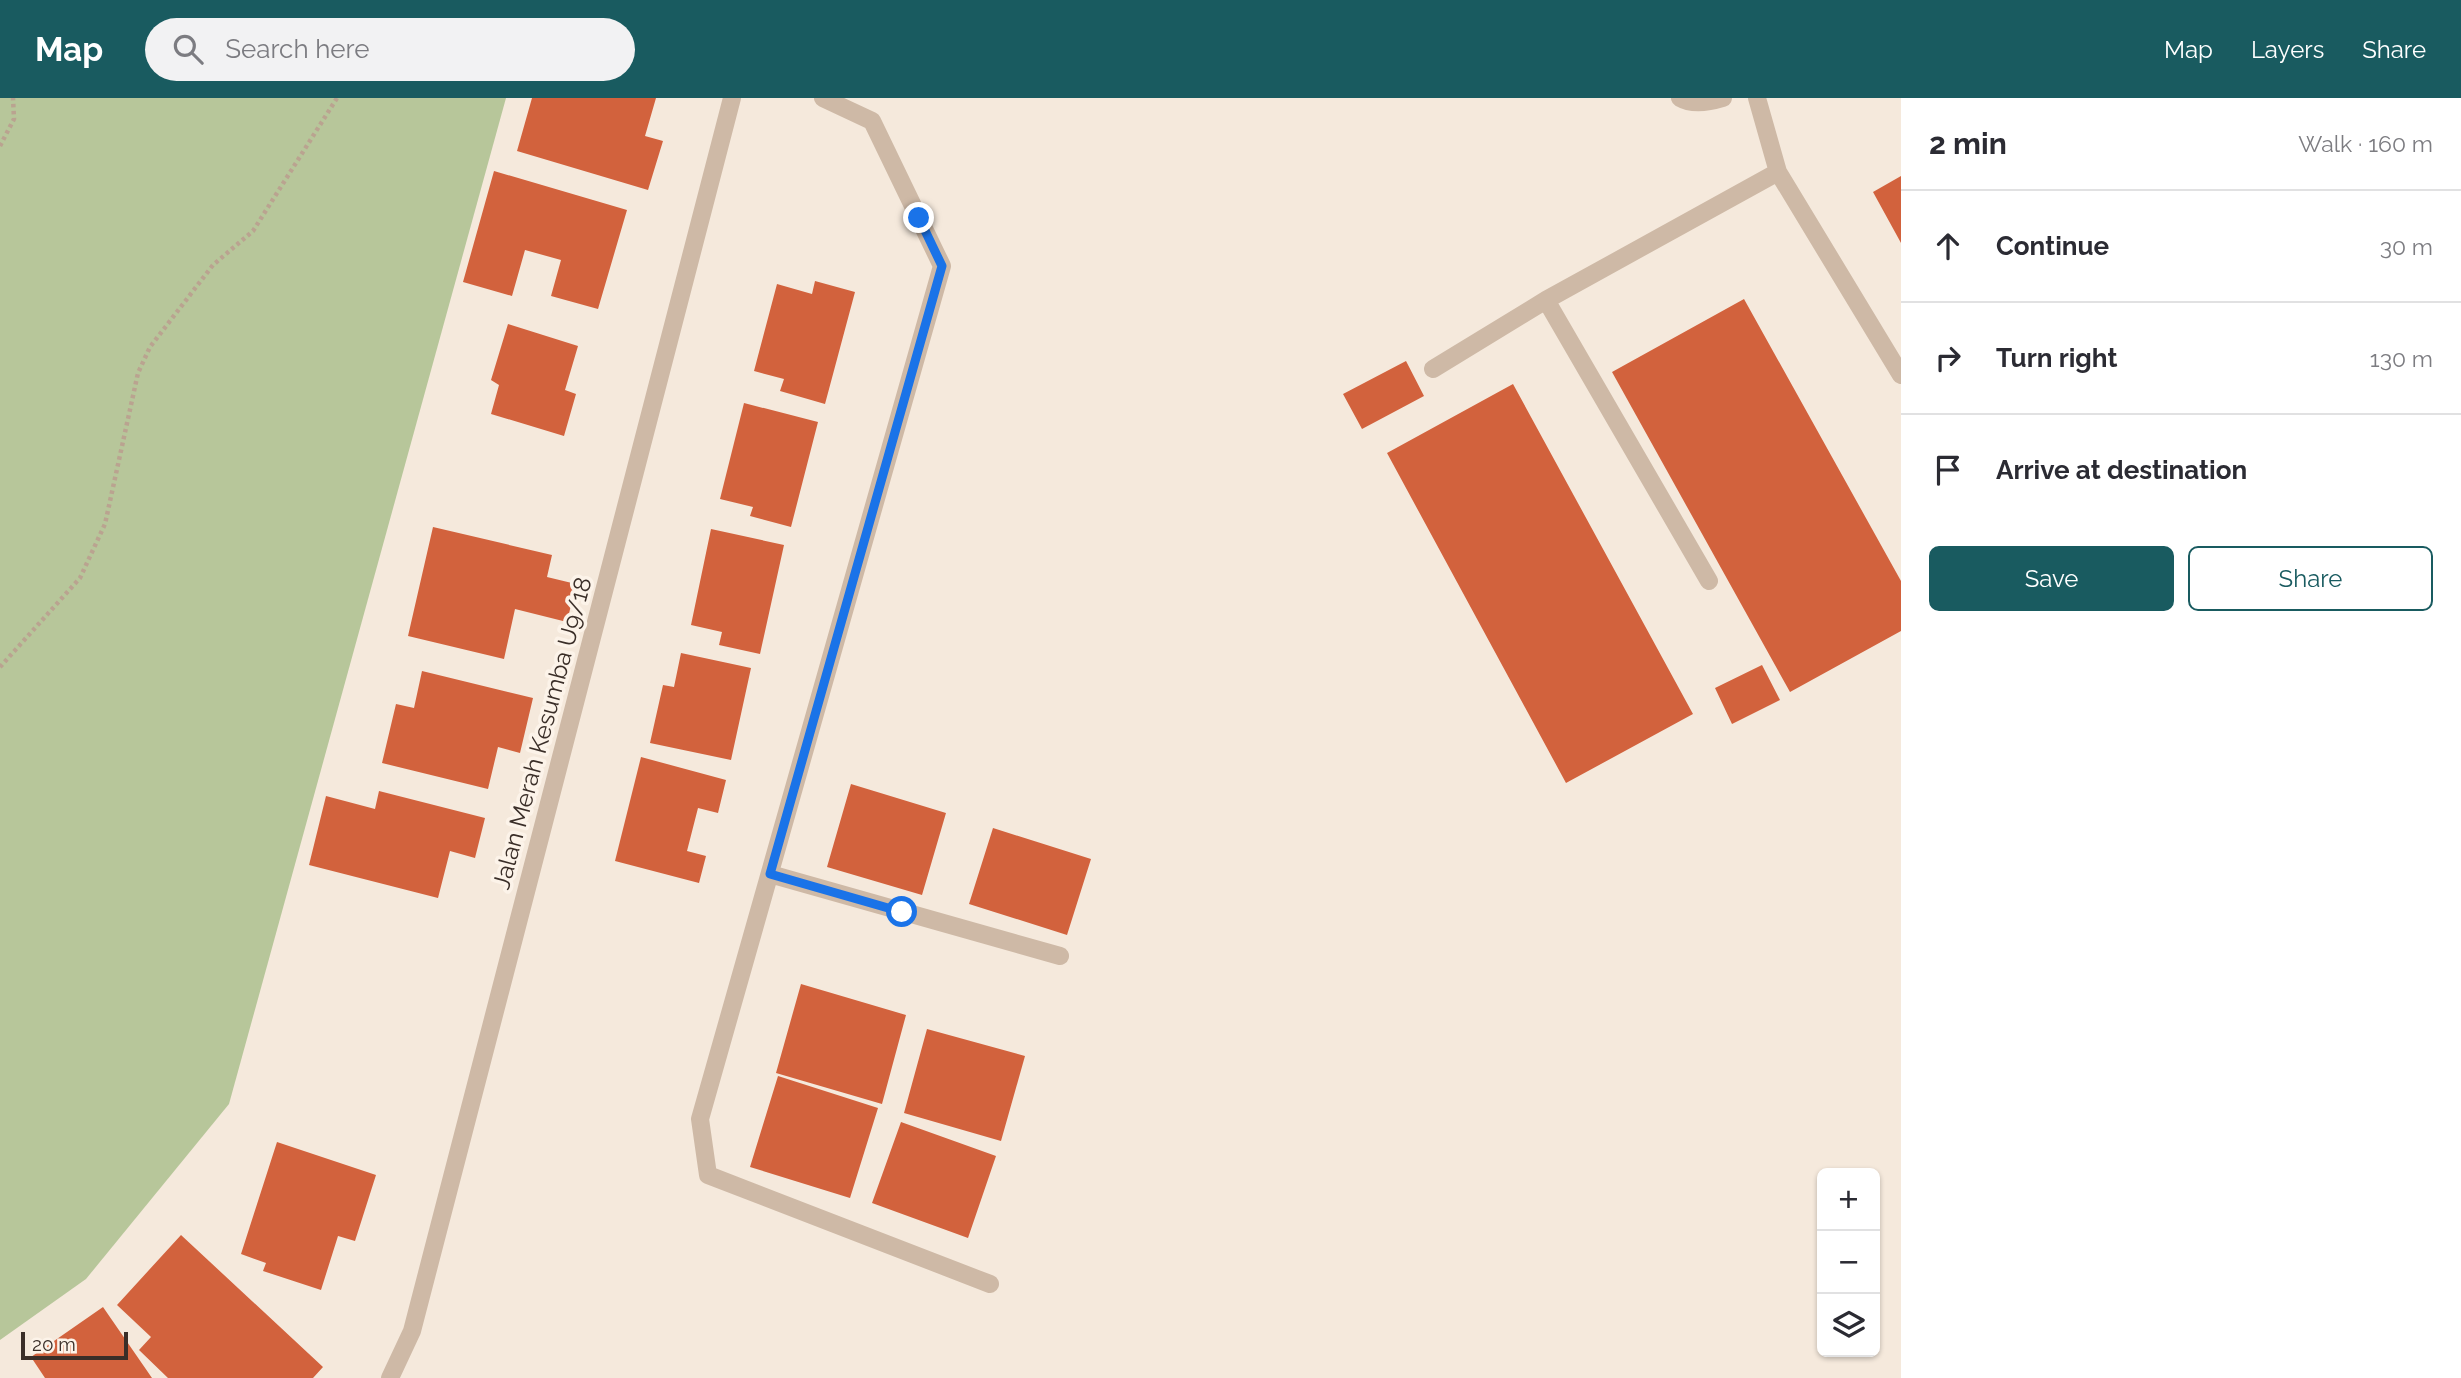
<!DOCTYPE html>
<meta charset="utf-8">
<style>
body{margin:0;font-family:Raleway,sans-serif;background:#f2f2f3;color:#2b2b33}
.controls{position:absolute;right:21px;bottom:21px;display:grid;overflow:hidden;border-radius:10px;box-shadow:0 2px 5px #0004}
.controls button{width:63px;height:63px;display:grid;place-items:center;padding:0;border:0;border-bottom:2px solid #e1e1e2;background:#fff;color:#2b2b33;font:35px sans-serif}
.scale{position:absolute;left:21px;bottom:18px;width:107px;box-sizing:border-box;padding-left:7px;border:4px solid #3a2e28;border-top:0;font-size:19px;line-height:24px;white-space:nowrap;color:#3a2e28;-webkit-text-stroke:5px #fcf3e9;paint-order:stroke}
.stop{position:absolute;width:21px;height:21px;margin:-16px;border:5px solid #1a73e8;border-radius:50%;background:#fff}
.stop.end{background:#1a73e8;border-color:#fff;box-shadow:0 2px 7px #0008}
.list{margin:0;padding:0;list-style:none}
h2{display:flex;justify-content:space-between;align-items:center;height:91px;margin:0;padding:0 28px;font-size:30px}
h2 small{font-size:23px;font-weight:400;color:#7c7c81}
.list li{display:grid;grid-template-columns:46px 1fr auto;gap:21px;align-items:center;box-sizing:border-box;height:112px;padding:0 28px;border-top:2px solid #e1e1e2}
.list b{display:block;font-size:26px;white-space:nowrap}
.list em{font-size:23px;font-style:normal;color:#7c7c81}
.actions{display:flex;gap:14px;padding:21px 28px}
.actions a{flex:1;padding:16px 0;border:2px solid #195b60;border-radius:10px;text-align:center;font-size:24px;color:#195b60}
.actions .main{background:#195b60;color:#fff}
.icon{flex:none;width:38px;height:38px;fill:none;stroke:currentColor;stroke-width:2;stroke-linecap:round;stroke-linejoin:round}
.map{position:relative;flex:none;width:1901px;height:1280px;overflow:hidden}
header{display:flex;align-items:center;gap:42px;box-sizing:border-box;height:98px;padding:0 35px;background:#195b60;color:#fff}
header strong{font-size:33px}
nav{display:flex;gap:38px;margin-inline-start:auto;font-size:24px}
.search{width:490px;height:63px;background:#f2f2f3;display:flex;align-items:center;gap:18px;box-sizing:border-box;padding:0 24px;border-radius:38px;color:#7c7c81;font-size:26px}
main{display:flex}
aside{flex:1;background:#fff}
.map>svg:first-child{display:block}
</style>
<header>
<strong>Map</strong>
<div class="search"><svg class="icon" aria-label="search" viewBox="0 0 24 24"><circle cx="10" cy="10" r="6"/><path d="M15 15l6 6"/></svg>Search here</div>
<nav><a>Map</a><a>Layers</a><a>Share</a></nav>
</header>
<main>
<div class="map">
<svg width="1901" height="1280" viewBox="0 0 1901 1280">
<rect width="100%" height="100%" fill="#f5e9dc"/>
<path fill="#b7c69a" d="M 0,0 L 506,0 L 229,1006 L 86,1181 L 0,1242 Z"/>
<path fill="#d2623d" d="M 532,0 L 656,0 L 645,38 L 663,43 L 648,92 L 517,53 Z
M 494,73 L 627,112 L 598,211 L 551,198 L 561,162 L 525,152 L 512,198 L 463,184 Z
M 1901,78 L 1901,145 L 1873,94 Z
M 815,183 L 855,194 L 825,306 L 780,293 L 784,281 L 754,273 L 777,186 L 812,196 Z
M 1744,201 L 1901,483 L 1901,533 L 1790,594 L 1612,274 Z
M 508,226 L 578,248 L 565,292 L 576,296 L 564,338 L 491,316 L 499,287 L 491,282 Z
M 1406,263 L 1424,298 L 1362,331 L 1343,296 Z
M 1513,286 L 1693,616 L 1566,685 L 1387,355 Z
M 744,305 L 818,324 L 791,429 L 750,418 L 753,409 L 720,401 Z
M 433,429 L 552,457 L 547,479 L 576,486 L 567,524 L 515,511 L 504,561 L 408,538 Z
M 711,431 L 784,447 L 760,556 L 719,547 L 722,534 L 691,527 Z
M 681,555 L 751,570 L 731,662 L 650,645 L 663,587 L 674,589 Z
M 1762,567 L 1780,602 L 1732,626 L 1715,590 Z
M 422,573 L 533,600 L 520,655 L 498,649 L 488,691 L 382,665 L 396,606 L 414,610 Z
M 641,659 L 726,682 L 718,715 L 698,710 L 687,753 L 706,758 L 699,785 L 615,763 Z
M 851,686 L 946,715 L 922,797 L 827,769 Z
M 379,693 L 485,720 L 475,760 L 450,753 L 438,800 L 309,767 L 326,698 L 375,711 Z
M 993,730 L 1091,761 L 1067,837 L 969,806 Z
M 801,886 L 906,917 L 882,1006 L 776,975 Z
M 927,931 L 1025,958 L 1001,1043 L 904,1015 Z
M 778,978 L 878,1010 L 850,1100 L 750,1069 Z
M 901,1024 L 996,1058 L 968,1140 L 872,1105 Z
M 277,1044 L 376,1077 L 355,1143 L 338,1138 L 321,1192 L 263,1173 L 266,1165 L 241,1156 Z
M 181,1137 L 323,1269 L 313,1280 L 168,1280 L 139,1252 L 151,1239 L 117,1207 Z
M 103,1209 L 152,1280 L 45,1280 L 31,1259 Z"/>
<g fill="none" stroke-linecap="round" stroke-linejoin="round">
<path stroke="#baa390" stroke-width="4.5" stroke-dasharray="3.5 3.5" stroke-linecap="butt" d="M 0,48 L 14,21 L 13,0
M 0,569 L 80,480 L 105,426 L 138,275 L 150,249 L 213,167 L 253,133 L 337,0"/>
<path stroke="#ceb9a6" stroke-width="18" d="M 823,0 L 872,23 L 942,168 L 700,1021 L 708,1077 L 990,1186
M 1680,0 C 1692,7 1710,4 1723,0
M 1778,74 L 1901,277
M 1546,202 L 1709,483
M 1433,271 L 1546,202 L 1778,74 L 1757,0
M 770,776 L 1060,858
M 390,1280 L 412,1233 L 732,0"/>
</g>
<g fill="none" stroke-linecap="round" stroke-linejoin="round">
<path stroke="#1a73e8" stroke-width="9" d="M 902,814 L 770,776 L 942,168 L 919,120"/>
</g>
<g text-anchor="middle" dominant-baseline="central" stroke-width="7" stroke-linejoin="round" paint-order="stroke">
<g font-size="24" fill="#3a2e28" stroke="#fcf3e9">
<text transform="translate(542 635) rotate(-75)">Jalan Merah Kesumba U9/18</text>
</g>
</g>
</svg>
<div class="controls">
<button>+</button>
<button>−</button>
<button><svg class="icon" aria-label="layers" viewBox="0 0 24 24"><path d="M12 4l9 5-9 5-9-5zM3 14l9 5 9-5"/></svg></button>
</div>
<div class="scale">20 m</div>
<div class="stop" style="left:902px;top:814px"></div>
<div class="stop end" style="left:919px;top:120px"></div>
</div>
<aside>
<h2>2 min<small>Walk · 160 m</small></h2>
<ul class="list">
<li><svg class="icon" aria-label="ahead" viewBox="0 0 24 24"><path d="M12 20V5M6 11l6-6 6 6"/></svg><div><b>Continue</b></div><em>30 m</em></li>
<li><svg class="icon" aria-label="right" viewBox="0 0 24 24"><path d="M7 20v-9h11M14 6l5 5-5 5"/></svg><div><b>Turn right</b></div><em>130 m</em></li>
<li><svg class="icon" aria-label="arrive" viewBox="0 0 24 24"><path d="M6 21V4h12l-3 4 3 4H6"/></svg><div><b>Arrive at destination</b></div></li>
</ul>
<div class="actions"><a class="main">Save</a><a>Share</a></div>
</aside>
</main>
